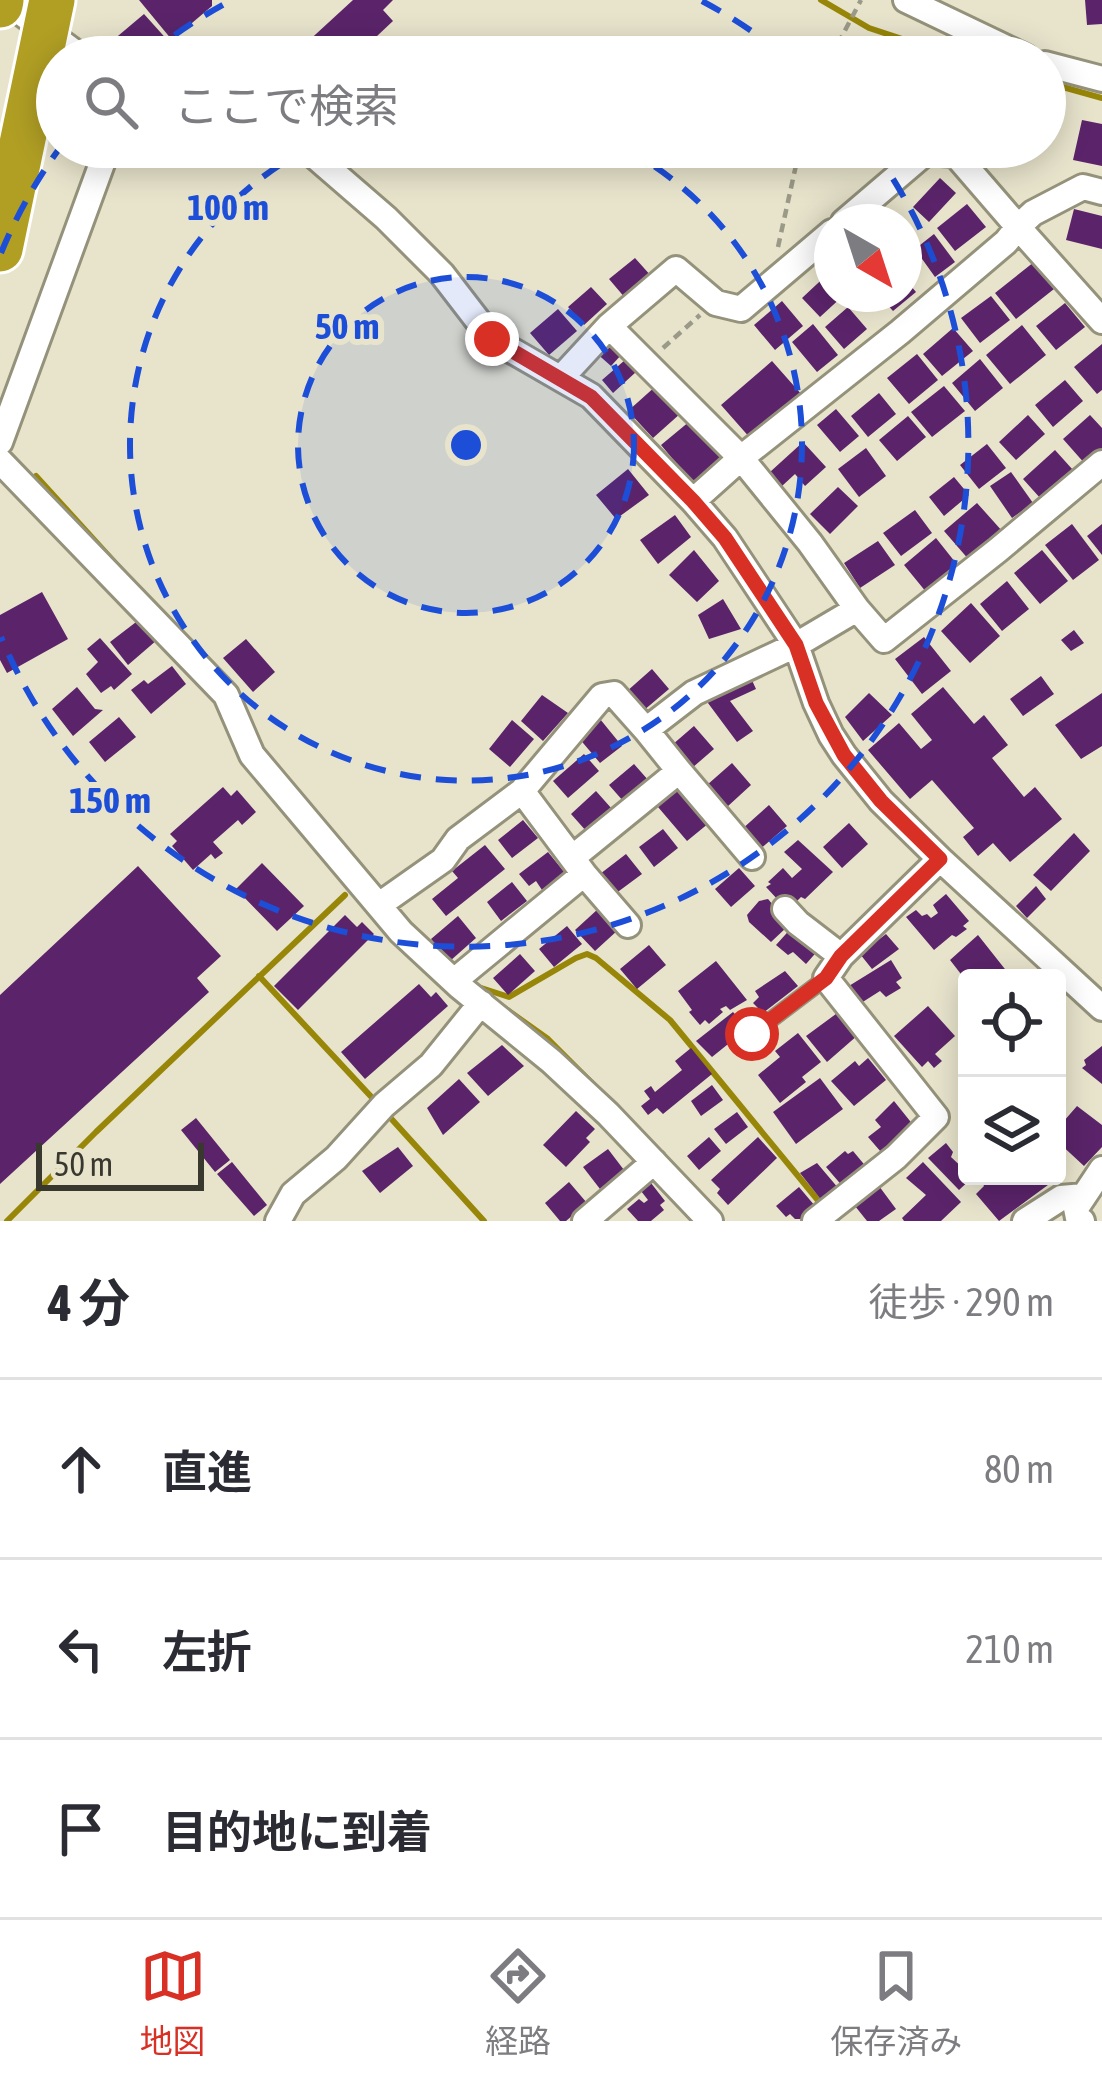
<!DOCTYPE html>
<html lang="ja">
<meta charset="utf-8">
<style>
body{margin:0;font-family:"Asap Condensed","Noto Sans JP",sans-serif;background:#f7f7f7;color:#2b2b33}
.controls{position:absolute;right:36px;bottom:36px;display:grid;overflow:hidden;border-radius:12px;box-shadow:0 6px 30px #0003}
.controls button{width:108px;height:108px;display:grid;place-items:center;padding:0;border:0;border-bottom:3px solid #e1e1e2;background:#fff;color:#2b2b33;font:60px sans-serif}
.compass{position:absolute;left:814px;top:204px;width:108px;height:108px;border-radius:50%;background:#fff;box-shadow:0 6px 30px #0003;rotate:141deg}
.scale{position:absolute;left:36px;bottom:30px;width:168px;box-sizing:border-box;padding-left:12px;border:6px solid #39382f;border-top:0;font-size:33px;line-height:42px;white-space:nowrap;color:#39382f;-webkit-text-stroke:9px #e8e4cc;paint-order:stroke}
.stop{position:absolute;width:36px;height:36px;margin:-27px;border:9px solid #d93025;border-radius:50%;background:#fff}
.stop.end{background:#d93025;border-color:#fff;box-shadow:0 3px 12px #0008}
.list{margin:0;padding:0;list-style:none}
h2{display:flex;justify-content:space-between;align-items:center;height:156px;margin:0;padding:0 48px;font-size:51px}
h2 small{font-size:39px;font-weight:400;color:#7c7c81}
.list li{display:grid;grid-template-columns:78px 1fr auto;gap:36px;align-items:center;box-sizing:border-box;height:180px;padding:0 48px;border-top:3px solid #e1e1e2}
.list b{display:block;font-size:45px;white-space:nowrap}
.list em{font-size:39px;font-style:normal;color:#7c7c81}
.icon{flex:none;width:66px;height:66px;fill:none;stroke:currentColor;stroke-width:2;stroke-linecap:round;stroke-linejoin:round}
.map{position:relative;flex:none;width:1102px;height:1221px;overflow:hidden}
.search{position:absolute;background:#fff;box-shadow:0 6px 30px #0003;left:36px;right:36px;top:36px;height:132px;display:flex;align-items:center;gap:30px;box-sizing:border-box;padding:0 42px;border-radius:66px;color:#7c7c81;font-size:45px}
.sheet{height:696px;background:#fff}
nav{display:flex;justify-content:space-around;align-items:center;box-sizing:border-box;height:168px;border-top:3px solid #e1e1e2;background:#fff;font-size:33px;color:#7c7c81}
nav a{display:grid;justify-items:center;gap:6px}
nav .on{color:#d93025}
.map>svg:first-child{display:block}
</style>
<div class="map">
<svg width="1102" height="1221" viewBox="0 0 1102 1221">
<rect width="100%" height="100%" fill="#e8e4cc"/>
<g fill="none" stroke-linecap="round" stroke-linejoin="round">
<path stroke="#978607" stroke-width="6" d="M 821,0 L 869,28 L 957,57
M 1045,82 L 1102,98
M 36,476 L 127,576
M 190,641 L 227,679
M 259,976 L 377,1103
M 472,985 L 509,997 L 576,958 L 587,954 L 596,958 L 670,1020 L 821,1204
M 499,1004 L 548,1039 L 598,1089
M 386,1113 L 484,1221
M 7,1221 L 96,1132 L 345,895"/>
</g>
<path fill="#5b246a" d="M 139,0 L 212,0 L 212,6 L 172,40 Z
M 353,0 L 393,0 L 383,10 L 393,21 L 360,52 L 364,57 L 291,57 Z
M 1085,0 L 1102,0 L 1102,24 L 1087,25 Z
M 144,14 L 170,43 L 160,51 L 165,57 L 125,57 L 112,41 Z
M 1082,120 L 1102,124 L 1102,166 L 1073,160 Z
M 940,178 L 956,193 L 929,222 L 913,207 Z
M 967,204 L 986,227 L 955,251 L 937,228 Z
M 1074,209 L 1102,216 L 1102,249 L 1066,240 Z
M 934,234 L 955,262 L 935,277 L 915,249 Z
M 635,258 L 652,277 L 626,299 L 609,279 Z
M 1034,262 L 1054,289 L 1016,319 L 995,293 Z
M 832,270 L 832,294 L 845,294 L 820,317 L 802,298 Z
M 904,278 L 916,292 L 893,311 L 878,294 L 904,294 Z
M 591,287 L 607,304 L 584,325 L 568,307 Z
M 991,296 L 1010,320 L 980,343 L 961,318 Z
M 782,301 L 803,326 L 775,350 L 754,325 Z
M 1065,303 L 1085,327 L 1056,350 L 1036,326 Z
M 848,307 L 867,329 L 844,349 L 825,327 Z
M 558,309 L 577,331 L 549,355 L 530,333 Z
M 813,324 L 838,355 L 817,372 L 792,342 Z
M 1022,325 L 1046,355 L 1010,384 L 986,355 Z
M 953,328 L 973,351 L 942,376 L 923,354 Z
M 606,337 L 623,353 L 611,366 L 594,351 Z
M 1102,344 L 1102,390 L 1097,394 L 1074,367 Z
M 917,354 L 938,380 L 909,404 L 887,378 Z
M 980,359 L 1003,388 L 975,411 L 952,383 Z
M 625,360 L 636,372 L 613,393 L 602,380 Z
M 772,361 L 802,395 L 751,439 L 721,405 Z
M 1065,380 L 1083,401 L 1053,427 L 1035,405 Z
M 657,385 L 681,413 L 653,438 L 628,411 Z
M 944,386 L 965,411 L 932,437 L 911,412 Z
M 879,393 L 896,414 L 868,437 L 851,416 Z
M 836,409 L 859,436 L 840,452 L 817,425 Z
M 1028,415 L 1045,434 L 1016,460 L 999,442 Z
M 1090,415 L 1102,428 L 1102,451 L 1086,465 L 1063,439 Z
M 908,416 L 926,437 L 897,461 L 879,440 Z
M 690,421 L 726,464 L 697,488 L 661,445 Z
M 803,442 L 826,467 L 805,486 L 795,474 L 782,486 L 770,472 Z
M 987,444 L 1006,468 L 979,489 L 960,465 Z
M 866,448 L 886,476 L 859,497 L 838,469 Z
M 1055,450 L 1073,470 L 1041,499 L 1023,479 Z
M 628,469 L 649,495 L 616,519 L 596,495 Z
M 1011,472 L 1033,503 L 1012,518 L 990,486 Z
M 954,477 L 969,495 L 944,516 L 929,497 Z
M 838,487 L 858,506 L 830,534 L 810,514 Z
M 977,503 L 1003,532 L 970,561 L 944,531 Z
M 915,510 L 932,533 L 901,556 L 883,533 Z
M 675,515 L 691,537 L 658,564 L 640,540 Z
M 1072,524 L 1099,560 L 1073,580 L 1045,545 Z
M 1102,524 L 1102,555 L 1087,536 Z
M 936,538 L 963,572 L 931,598 L 904,565 Z
M 878,541 L 895,565 L 860,588 L 844,563 Z
M 694,550 L 719,581 L 697,602 L 669,575 Z
M 1042,550 L 1068,581 L 1040,604 L 1014,573 Z
M 1007,581 L 1029,609 L 1002,631 L 980,604 Z
M 42,592 L 68,639 L 7,673 L 0,660 L 0,615 Z
M 723,599 L 741,629 L 709,639 L 698,615 Z
M 971,603 L 1000,636 L 970,663 L 941,631 Z
M 140,619 L 157,640 L 128,665 L 110,642 Z
M 1074,630 L 1084,643 L 1071,651 L 1061,640 Z
M 924,637 L 951,671 L 922,694 L 895,659 Z
M 100,638 L 132,674 L 114,690 L 111,686 L 101,693 L 86,674 L 98,662 L 87,649 Z
M 246,639 L 275,672 L 253,692 L 223,658 Z
M 172,666 L 186,684 L 151,714 L 131,690 L 144,680 L 148,684 Z
M 652,669 L 669,689 L 643,711 L 626,692 Z
M 750,676 L 756,689 L 730,701 L 753,731 L 737,742 L 705,699 Z
M 1041,676 L 1054,694 L 1023,716 L 1010,699 Z
M 77,687 L 95,709 L 103,710 L 73,736 L 52,709 Z
M 943,687 L 974,724 L 984,715 L 1008,745 L 992,758 L 1024,797 L 1035,787 L 1062,819 L 1010,862 L 993,843 L 978,856 L 963,837 L 974,828 L 932,780 L 910,799 L 868,750 L 899,723 L 921,749 L 932,740 L 911,714 Z
M 869,693 L 892,715 L 863,741 L 845,717 Z
M 1102,693 L 1102,746 L 1081,759 L 1055,725 Z
M 542,695 L 568,713 L 543,741 L 521,721 Z
M 119,717 L 136,737 L 105,762 L 89,742 Z
M 600,719 L 622,746 L 600,763 L 578,737 Z
M 512,720 L 534,739 L 510,767 L 489,749 Z
M 694,726 L 714,749 L 692,768 L 672,745 Z
M 584,754 L 599,771 L 568,798 L 553,781 Z
M 732,763 L 751,785 L 727,807 L 707,785 Z
M 634,764 L 649,781 L 624,802 L 609,785 Z
M 680,784 L 709,823 L 687,841 L 658,807 Z
M 223,787 L 231,796 L 237,790 L 256,812 L 242,825 L 238,820 L 213,842 L 223,853 L 215,859 L 211,854 L 193,870 L 172,846 L 177,841 L 170,834 Z
M 596,791 L 612,809 L 587,832 L 571,814 Z
M 769,805 L 787,826 L 759,850 L 741,830 Z
M 523,820 L 538,838 L 512,858 L 498,840 Z
M 849,823 L 868,844 L 842,868 L 823,847 Z
M 663,829 L 678,848 L 654,867 L 639,847 Z
M 1074,833 L 1090,851 L 1051,891 L 1033,875 Z
M 798,840 L 833,872 L 805,899 L 801,897 L 794,904 L 784,897 L 779,901 L 766,887 L 771,884 L 768,882 L 783,868 L 792,878 L 802,869 L 784,852 Z
M 485,845 L 505,869 L 446,916 L 432,899 L 458,878 L 452,871 Z
M 548,852 L 565,873 L 542,890 L 536,881 L 529,886 L 519,874 Z
M 626,854 L 642,874 L 615,894 L 600,874 Z
M 262,863 L 304,906 L 277,931 L 236,889 Z
M 138,866 L 221,956 L 197,978 L 209,992 L 0,1184 L 0,995 Z
M 739,868 L 755,886 L 731,907 L 715,889 Z
M 512,882 L 527,901 L 501,921 L 487,902 Z
M 1036,886 L 1046,899 L 1027,918 L 1016,906 Z
M 946,894 L 969,921 L 963,926 L 967,929 L 956,937 L 952,935 L 934,950 L 906,917 L 916,910 L 922,916 L 927,914 L 931,918 L 938,913 L 933,905 Z
M 768,899 L 784,918 L 787,927 L 771,942 L 749,922 L 747,915 L 759,901 Z
M 598,909 L 618,930 L 595,951 L 575,930 Z
M 345,915 L 357,927 L 362,922 L 374,934 L 298,1010 L 274,986 Z
M 458,916 L 476,938 L 450,961 L 431,939 Z
M 794,925 L 821,947 L 806,964 L 793,952 L 788,955 L 776,945 Z
M 567,926 L 582,944 L 554,967 L 539,949 Z
M 886,934 L 899,949 L 872,969 L 860,954 Z
M 978,935 L 1012,978 L 964,978 L 950,960 Z
M 649,945 L 666,965 L 637,989 L 620,969 Z
M 520,954 L 535,971 L 508,995 L 493,978 Z
M 891,960 L 902,978 L 896,982 L 901,988 L 886,997 L 880,991 L 858,1005 L 844,989 Z
M 716,961 L 747,1000 L 730,1010 L 726,1006 L 720,1009 L 723,1012 L 709,1024 L 705,1020 L 700,1025 L 689,1012 L 692,1010 L 678,991 Z
M 785,971 L 798,986 L 763,1013 L 753,1003 L 759,997 L 755,991 Z
M 419,984 L 431,997 L 436,992 L 448,1006 L 365,1079 L 341,1052 Z
M 928,1006 L 955,1036 L 935,1054 L 942,1061 L 934,1068 L 928,1061 L 922,1067 L 894,1036 Z
M 840,1011 L 858,1035 L 827,1062 L 806,1036 Z
M 733,1012 L 748,1028 L 712,1057 L 696,1041 Z
M 798,1033 L 821,1062 L 802,1077 L 806,1082 L 780,1103 L 758,1075 L 780,1057 L 775,1051 Z
M 502,1045 L 524,1066 L 488,1096 L 467,1073 Z
M 1102,1046 L 1102,1084 L 1082,1068 L 1086,1065 L 1084,1060 Z
M 691,1048 L 712,1074 L 663,1114 L 657,1108 L 648,1115 L 641,1106 L 650,1099 L 644,1091 L 651,1086 L 655,1092 L 682,1070 L 675,1061 Z
M 868,1058 L 886,1080 L 854,1106 L 831,1081 L 855,1061 L 859,1066 Z
M 820,1078 L 843,1109 L 796,1144 L 773,1112 Z
M 459,1079 L 480,1102 L 443,1135 L 427,1108 Z
M 712,1085 L 723,1100 L 701,1116 L 691,1101 Z
M 894,1101 L 914,1126 L 881,1152 L 868,1137 L 881,1127 L 875,1120 Z
M 1077,1106 L 1102,1125 L 1102,1147 L 1084,1166 L 1057,1141 L 1057,1129 Z
M 576,1111 L 595,1129 L 586,1138 L 590,1142 L 566,1167 L 543,1145 Z
M 737,1112 L 748,1127 L 726,1144 L 714,1129 Z
M 196,1118 L 230,1160 L 215,1172 L 181,1130 Z
M 709,1137 L 721,1151 L 699,1170 L 687,1156 Z
M 758,1137 L 777,1158 L 728,1205 L 717,1193 L 720,1189 L 711,1180 Z
M 946,1143 L 953,1152 L 951,1157 L 967,1172 L 967,1176 L 974,1176 L 959,1190 L 928,1158 Z
M 398,1147 L 413,1166 L 380,1193 L 362,1171 Z
M 608,1149 L 624,1170 L 600,1189 L 583,1167 Z
M 845,1151 L 848,1154 L 853,1151 L 868,1169 L 844,1188 L 826,1167 Z
M 232,1162 L 267,1205 L 254,1216 L 217,1174 Z
M 923,1162 L 961,1202 L 941,1221 L 904,1221 L 902,1218 L 926,1195 L 906,1178 Z
M 817,1163 L 839,1189 L 823,1202 L 800,1173 Z
M 979,1176 L 1048,1176 L 1052,1182 L 999,1221 L 976,1194 L 984,1186 Z
M 569,1182 L 587,1203 L 566,1221 L 560,1221 L 545,1203 Z
M 651,1183 L 665,1201 L 660,1205 L 664,1210 L 651,1221 L 638,1221 L 627,1209 L 639,1199 L 644,1203 L 648,1200 L 641,1191 Z
M 879,1186 L 896,1209 L 879,1221 L 867,1221 L 855,1206 Z
M 799,1187 L 815,1206 L 801,1219 L 795,1219 L 790,1214 L 786,1217 L 776,1206 Z"/>
<g fill="none" stroke-linecap="round" stroke-linejoin="round">
<defs>
<path id="lane" d="M 752,1034 L 826,978"/>
<path id="street" d="M 4,0 L 81,57
M 906,0 L 1025,57
M 1045,64 L 1102,79
M 304,147 L 386,218 L 442,274 L 492,339 L 591,396 L 693,501 L 725,538 L 796,645 L 816,703 L 831,735 L 844,755 L 881,801 L 940,859 L 841,956 L 826,978 L 936,1117 L 896,1157 L 815,1221
M 844,222 L 926,152 L 955,154 L 1018,227 L 1033,213 L 1083,187 L 1102,192
M 609,326 L 741,458 L 693,501
M 561,378 L 609,326 L 676,269 L 716,303 L 741,309 L 832,232
M 0,442 L 108,147
M 0,461 L 226,695 L 252,755 L 401,932 L 459,986 L 551,1061 L 608,1114 L 710,1221
M 857,609 L 884,640 L 998,550 L 1102,463
M 679,771 L 752,857
M 572,858 L 679,771 L 646,730
M 940,859 L 1102,1008
M 584,874 L 628,925
M 379,905 L 443,860 L 458,839 L 522,791 L 602,696 L 614,694 L 646,730 L 694,693 L 796,645 L 857,609 L 810,543 L 741,458 L 900,332 L 1006,242 L 1018,227 L 1102,321
M 785,909 L 798,923 L 841,956
M 454,981 L 584,874 L 522,791
M 278,1221 L 293,1194 L 336,1158 L 384,1105 L 431,1065 L 481,1003
M 585,1221 L 654,1162
M 1025,1221 L 1061,1198 L 1084,1196
M 1082,1221 L 1078,1218 L 1076,1208 L 1102,1169"/>
<path id="highway" d="M 0,5 L 1,0
M 0,249 L 52,0"/>
</defs>
<use href="#lane" stroke="#95927b" stroke-width="18"/>
<use href="#street" stroke="#95927b" stroke-width="30"/>
<use href="#highway" stroke="#fff" stroke-width="51"/>
<path stroke="#9b9987" stroke-width="4.5" stroke-dasharray="9 6" stroke-linecap="butt" d="M 831,57 L 861,0
M 778,247 L 800,147
M 663,348 L 700,315"/>
<use href="#lane" stroke="#fff" stroke-width="12"/>
<use href="#street" stroke="#fff" stroke-width="24"/>
<use href="#highway" stroke="#b19f24" stroke-width="45"/>
</g>
<g fill="none" stroke-linecap="round" stroke-linejoin="round">
<path stroke="#d93025" stroke-width="15" d="M 492,339 L 591,397 L 693,501 L 725,538 L 796,645 L 816,703 L 844,755 L 881,801 L 940,859 L 841,956 L 826,978 L 752,1034"/>
</g>
<circle cx="466" cy="445" r="168" fill="#1d4ed8" fill-opacity=".12"/>
<g fill="none" stroke="#1d4ed8" stroke-width="6" stroke-dasharray="21 15">
<circle cx="466" cy="445" r="168"/>
<path d="M624 148A336 336 0 1 1 308 148"/>
<path d="M1 253A503 503 0 0 1 59 149M146 57A503 503 0 0 1 230 1M702 1A503 503 0 0 1 786 57M873 149A503 503 0 1 1 1 637"/>
</g>
<circle cx="466" cy="445" r="18" fill="#1d4ed8" stroke="#e8e4cc" stroke-width="6"/>
<g font-size="36" text-anchor="middle" font-weight="bold" fill="#1d4ed8" stroke="#e8e4cc" stroke-width="12" stroke-linejoin="round" paint-order="stroke">
<text x="228" y="220">100 m</text>
<text x="347" y="339">50 m</text>
<text x="110" y="813">150 m</text>
</g>
</svg>
<div class="controls">
<button><svg class="icon" aria-label="locate" viewBox="0 0 24 24"><circle cx="12" cy="12" r="6"/><path d="M12 2v4M12 18v4M2 12h4M18 12h4"/></svg></button>
<button><svg class="icon" aria-label="layers" viewBox="0 0 24 24"><path d="M12 4l9 5-9 5-9-5zM3 14l9 5 9-5"/></svg></button>
</div>
<svg class="compass" viewBox="-18 -18 36 36"><path d="M0-13l5 13h-10z" fill="#e53935"/><path d="M0 13l5-13h-10z" fill="#7c7c81"/></svg>
<div class="scale">50 m</div>
<div class="stop" style="left:752px;top:1034px"></div>
<div class="stop end" style="left:492px;top:339px"></div>
<div class="search"><svg class="icon" aria-label="search" viewBox="0 0 24 24"><circle cx="10" cy="10" r="6"/><path d="M15 15l6 6"/></svg>ここで検索</div>
</div>
<section class="sheet">
<h2>4 分<small>徒歩 · 290 m</small></h2>
<ul class="list">
<li><svg class="icon" aria-label="ahead" viewBox="0 0 24 24"><path d="M12 20V5M6 11l6-6 6 6"/></svg><div><b>直進</b></div><em>80 m</em></li>
<li><svg class="icon" aria-label="left" viewBox="0 0 24 24"><path d="M17 20v-9H6M10 6l-5 5 5 5"/></svg><div><b>左折</b></div><em>210 m</em></li>
<li><svg class="icon" aria-label="arrive" viewBox="0 0 24 24"><path d="M6 21V4h12l-3 4 3 4H6"/></svg><div><b>目的地に到着</b></div></li>
</ul>
</section>
<nav>
<a class="on"><svg class="icon" aria-label="map" viewBox="0 0 24 24"><path d="M3 6l6-2 6 2 6-2v14l-6 2-6-2-6 2zM9 4v14M15 6v14"/></svg>地図</a>
<a><svg class="icon" aria-label="directions" viewBox="0 0 24 24"><path d="M12 3l9 9-9 9-9-9zM9 14v-3h6M13 9l2 2-2 2"/></svg>経路</a>
<a><svg class="icon" aria-label="saved" viewBox="0 0 24 24"><path d="M7 4h10v16l-5-4-5 4z"/></svg>保存済み</a>
</nav>
